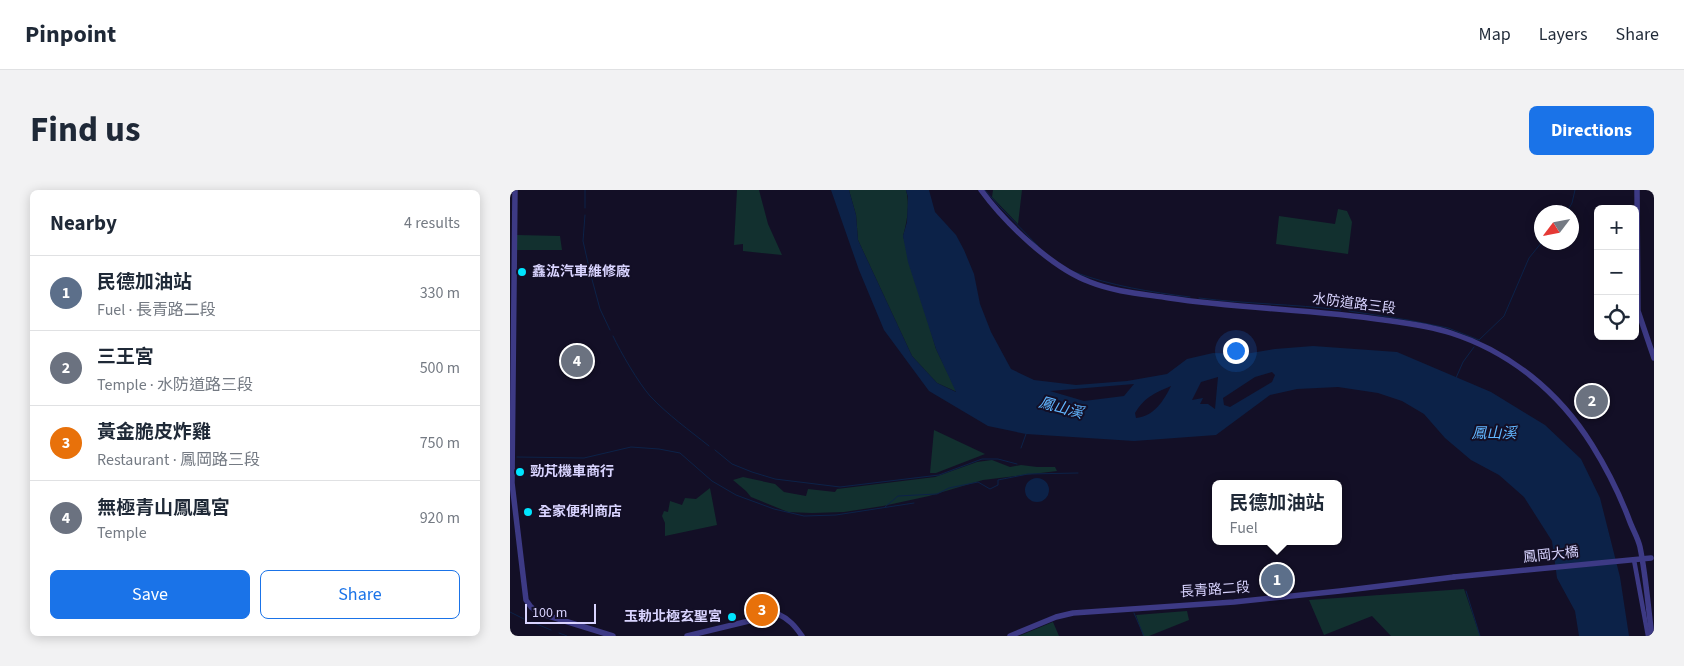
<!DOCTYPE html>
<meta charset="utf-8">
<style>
body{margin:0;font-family:"Source Sans 3","Noto Sans TC",sans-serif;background:#f2f2f3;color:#1f2937}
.controls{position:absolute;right:15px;top:15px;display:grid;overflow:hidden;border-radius:8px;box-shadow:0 2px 12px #0003}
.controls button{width:45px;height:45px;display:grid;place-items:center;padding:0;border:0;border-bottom:1px solid #e0e1e3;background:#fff;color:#1f2937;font:25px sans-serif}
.compass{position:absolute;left:1024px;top:15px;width:45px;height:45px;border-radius:50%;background:#fff;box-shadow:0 2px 12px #0003;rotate:238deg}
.scale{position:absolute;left:15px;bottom:12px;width:71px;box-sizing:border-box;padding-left:5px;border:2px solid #d9d4ff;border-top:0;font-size:14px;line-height:18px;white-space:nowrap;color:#d9d4ff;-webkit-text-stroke:4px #130f26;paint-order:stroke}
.you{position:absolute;left:725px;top:160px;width:18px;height:18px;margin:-12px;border:4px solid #fff;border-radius:50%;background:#1a73e8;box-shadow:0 0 0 8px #1a73e833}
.badge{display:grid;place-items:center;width:32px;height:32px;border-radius:50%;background:#1a73e8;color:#fff;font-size:16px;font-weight:700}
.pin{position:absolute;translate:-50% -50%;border:2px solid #fff;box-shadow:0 1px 5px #0006}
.popup{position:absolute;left:702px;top:290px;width:130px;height:65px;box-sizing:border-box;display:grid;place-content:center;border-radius:8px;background:#fff;filter:drop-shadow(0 1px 4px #0005);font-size:16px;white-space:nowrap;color:#747a83}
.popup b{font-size:19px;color:#1f2937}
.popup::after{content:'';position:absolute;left:50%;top:100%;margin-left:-10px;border:10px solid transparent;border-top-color:#fff}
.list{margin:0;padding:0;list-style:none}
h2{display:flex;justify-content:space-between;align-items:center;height:65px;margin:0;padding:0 20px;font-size:21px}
h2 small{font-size:16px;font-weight:400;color:#747a83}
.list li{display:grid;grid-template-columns:32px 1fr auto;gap:15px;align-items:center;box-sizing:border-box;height:75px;padding:0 20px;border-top:1px solid #e0e1e3}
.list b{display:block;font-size:19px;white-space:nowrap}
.list p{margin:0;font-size:16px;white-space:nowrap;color:#747a83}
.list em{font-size:16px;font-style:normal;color:#747a83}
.actions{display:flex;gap:10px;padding:15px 20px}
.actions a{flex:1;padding:11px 0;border:1px solid #1a73e8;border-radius:8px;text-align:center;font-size:18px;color:#1a73e8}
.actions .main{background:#1a73e8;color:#fff}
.icon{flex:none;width:28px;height:28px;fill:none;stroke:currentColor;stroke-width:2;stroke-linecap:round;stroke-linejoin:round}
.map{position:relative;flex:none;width:1144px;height:446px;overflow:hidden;border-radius:8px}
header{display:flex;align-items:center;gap:30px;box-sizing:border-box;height:70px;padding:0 25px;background:#fff;border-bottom:1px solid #e0e1e3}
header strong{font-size:24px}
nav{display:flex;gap:28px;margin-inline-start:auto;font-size:18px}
.intro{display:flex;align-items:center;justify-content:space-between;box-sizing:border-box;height:120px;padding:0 30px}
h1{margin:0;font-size:35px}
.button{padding:12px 22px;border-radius:8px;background:#1a73e8;color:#fff;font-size:18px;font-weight:700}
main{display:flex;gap:30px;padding:0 30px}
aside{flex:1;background:#fff;border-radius:8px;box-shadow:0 2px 12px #0003}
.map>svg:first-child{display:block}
</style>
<header>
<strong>Pinpoint</strong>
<nav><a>Map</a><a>Layers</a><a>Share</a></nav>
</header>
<div class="intro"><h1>Find us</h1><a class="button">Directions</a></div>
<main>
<aside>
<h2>Nearby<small>4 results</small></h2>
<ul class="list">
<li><span class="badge" style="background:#5c6f8a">1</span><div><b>民德加油站</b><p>Fuel · 長青路二段</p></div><em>330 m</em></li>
<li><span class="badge" style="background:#6b7280">2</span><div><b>三王宮</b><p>Temple · 水防道路三段</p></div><em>500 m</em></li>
<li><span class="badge" style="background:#e8710a">3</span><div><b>黃金脆皮炸雞</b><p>Restaurant · 鳳岡路三段</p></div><em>750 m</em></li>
<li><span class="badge" style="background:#6b7280">4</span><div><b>無極青山鳳凰宮</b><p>Temple</p></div><em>920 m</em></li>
</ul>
<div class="actions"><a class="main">Save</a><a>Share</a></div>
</aside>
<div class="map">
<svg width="1144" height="446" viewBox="0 0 1144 446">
<rect width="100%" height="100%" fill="#130f26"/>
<path fill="#12302f" d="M 227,0 L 249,0 L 258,34 L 272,65 L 233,61 L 233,54 L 224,55 Z
M 339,0 L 396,0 C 400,15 397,32 393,46 L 426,159 L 447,202 L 427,193 L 402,166 L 348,50 L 346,25 Z
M 483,0 L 512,0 L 508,34 L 482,7 Z
M 828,19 L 837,21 L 842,32 L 838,64 L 766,54 L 769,26 L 825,34 Z
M 7,45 L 50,46 L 52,60 L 7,60 Z
M 424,240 L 475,264 L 426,283 L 420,283 Z
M 482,270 L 500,277 L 511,275 L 527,277 L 545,277 L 547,281 L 473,290 L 419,306 L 373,316 L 334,322 L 302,323 L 278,322 L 241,307 L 236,301 L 223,290 L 233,287 L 265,294 L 274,302 L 296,306 L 298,299 L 325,302 L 327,299 L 425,287 L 467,272 Z
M 200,298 L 207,335 L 155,346 L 155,333 L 152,326 L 154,321 L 158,322 L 160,311 L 172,315 L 175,308 L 186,309 Z
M 954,399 L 970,446 L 881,446 L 862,426 L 814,445 L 799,410 Z
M 677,421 L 679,430 L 639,446 L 633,446 L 626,425 Z
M 543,432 L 549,446 L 509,446 Z"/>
<path fill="#0c2248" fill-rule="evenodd" d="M 321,0 L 339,0 L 346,25 L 348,50 L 402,166 L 427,193 L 446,202 L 426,159 L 398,72 L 393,46 L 397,32 L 398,7 L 396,0 L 419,0 L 425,22 L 446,45 L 454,60 L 464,84 L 470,114 L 481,142 L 501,179 L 524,190 L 566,195 L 617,191 L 657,184 L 677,169 L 703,163 L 735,164 L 765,159 L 803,156 L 887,162 L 981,202 L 1035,235 L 1071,269 L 1090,308 L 1110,387 L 1119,446 L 1069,446 L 1065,421 L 1047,388 L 1042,351 L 1014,307 L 989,285 L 961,270 L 935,248 L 914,224 L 892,211 L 868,203 L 828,197 L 787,199 L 760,205 L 706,245 L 624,251 L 516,244 L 478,236 L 419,201 L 374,140 L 349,80 ZM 762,182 L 765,185 L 762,192 L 720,217 L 714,215 L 713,208 L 745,187 ZM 708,187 L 705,219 L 698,214 L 690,214 L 693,208 L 682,210 L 691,192 ZM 624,194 L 614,206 L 574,211 L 540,201 ZM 661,196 C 653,212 644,226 626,228 L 625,223 C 635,207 643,204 661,196 Z
M515 300a12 12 0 1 1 24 0a12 12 0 1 1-24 0Z"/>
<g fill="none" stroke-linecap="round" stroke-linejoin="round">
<path stroke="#0c2248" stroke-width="1" d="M 75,0 L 75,18
M 475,0 L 489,16 L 528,56
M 1057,22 L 1062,13 L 1065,0
M 75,25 L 73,51 L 80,82 L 90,119 L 100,140
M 564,82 C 602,96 640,102 680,107
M 689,108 C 736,114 784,114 831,120
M 839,121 L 898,130 L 938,138 L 969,150
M 103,146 C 111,163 128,192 140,206 C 158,225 179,240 199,256
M 969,150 L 994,126 L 1019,68 L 1032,52
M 946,188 L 953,172 L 964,157
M 511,258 L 516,244
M 205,260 L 222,274 L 242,282 L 265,289 L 330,297 L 429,285 L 472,269 L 488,269 L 507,274
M 7,267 L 74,268 L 121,257 L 149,259 L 170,263 L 202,291 L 226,305 L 264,319 L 294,326 L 326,325 L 404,313
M 375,317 L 388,306 L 427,304 L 439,298 L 468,292 L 480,299 L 488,295 L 488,290 L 518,284 L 568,283
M 956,401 L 970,446
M 0,422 L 14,429
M 624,423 L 634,446
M 22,432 L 41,440
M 49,443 L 57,446"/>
<path stroke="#3d3a85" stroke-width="4.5" d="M 1124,370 L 1138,446"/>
<path stroke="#3d3a85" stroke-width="5.5" d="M 5,0 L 2,293 L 16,410 L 21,417 L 29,423 L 103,446
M 471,0 C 495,33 542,78 580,92 C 605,102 633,104 659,108 C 731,119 803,119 874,130 C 896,133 920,136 941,143 C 1000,162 1049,202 1082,255 C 1097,279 1110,305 1120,332 C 1123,340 1128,348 1130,357 C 1136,386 1138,417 1142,446
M 1127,0 L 1128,121 L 1144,168
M 177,446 L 268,424 C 279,429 285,436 292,446
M 500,446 L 546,427 L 563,423 L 724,412 L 830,401 L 944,387"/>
<path stroke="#3d3a85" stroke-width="5.5" d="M 944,387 L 1141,368"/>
</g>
<g fill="#00e5ff" stroke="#130f26" stroke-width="2">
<circle cx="12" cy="82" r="5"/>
<circle cx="10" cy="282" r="5"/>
<circle cx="18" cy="322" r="5"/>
<circle cx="222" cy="427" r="5"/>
</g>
<g text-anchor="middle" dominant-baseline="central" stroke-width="4" stroke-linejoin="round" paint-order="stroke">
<g font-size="14" font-weight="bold" fill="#d9d4ff" stroke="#130f26" text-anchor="start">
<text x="22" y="82">鑫汯汽車維修廠</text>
<text x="20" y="282">勁芃機車商行</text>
<text x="28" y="322">全家便利商店</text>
<text x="212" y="427" text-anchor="end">玉勅北極玄聖宮</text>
</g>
<g font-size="14" fill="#d9d4ff" stroke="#130f26">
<text transform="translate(844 114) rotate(7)">水防道路三段</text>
<text transform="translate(1041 365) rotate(-6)">鳳岡大橋</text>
<text transform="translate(705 400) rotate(-4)">長青路二段</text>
</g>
<g font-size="15" font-style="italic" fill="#62b6ff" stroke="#130f26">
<text transform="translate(551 218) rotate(15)">鳳山溪</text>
<text x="984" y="243">鳳山溪</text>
</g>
</g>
</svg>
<div class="controls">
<button>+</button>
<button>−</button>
<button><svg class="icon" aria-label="locate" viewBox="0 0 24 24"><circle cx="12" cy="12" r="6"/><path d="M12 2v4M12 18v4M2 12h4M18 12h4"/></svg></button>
</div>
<svg class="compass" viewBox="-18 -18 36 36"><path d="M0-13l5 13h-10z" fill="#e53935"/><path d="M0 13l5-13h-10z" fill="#747a83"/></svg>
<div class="scale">100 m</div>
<div class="you"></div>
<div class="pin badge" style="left:767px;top:390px;background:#5c6f8a">1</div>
<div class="popup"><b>民德加油站</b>Fuel</div>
<div class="pin badge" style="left:1082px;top:211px;background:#6b7280">2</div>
<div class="pin badge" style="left:252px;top:420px;background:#e8710a">3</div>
<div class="pin badge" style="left:67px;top:171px;background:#6b7280">4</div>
</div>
</main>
